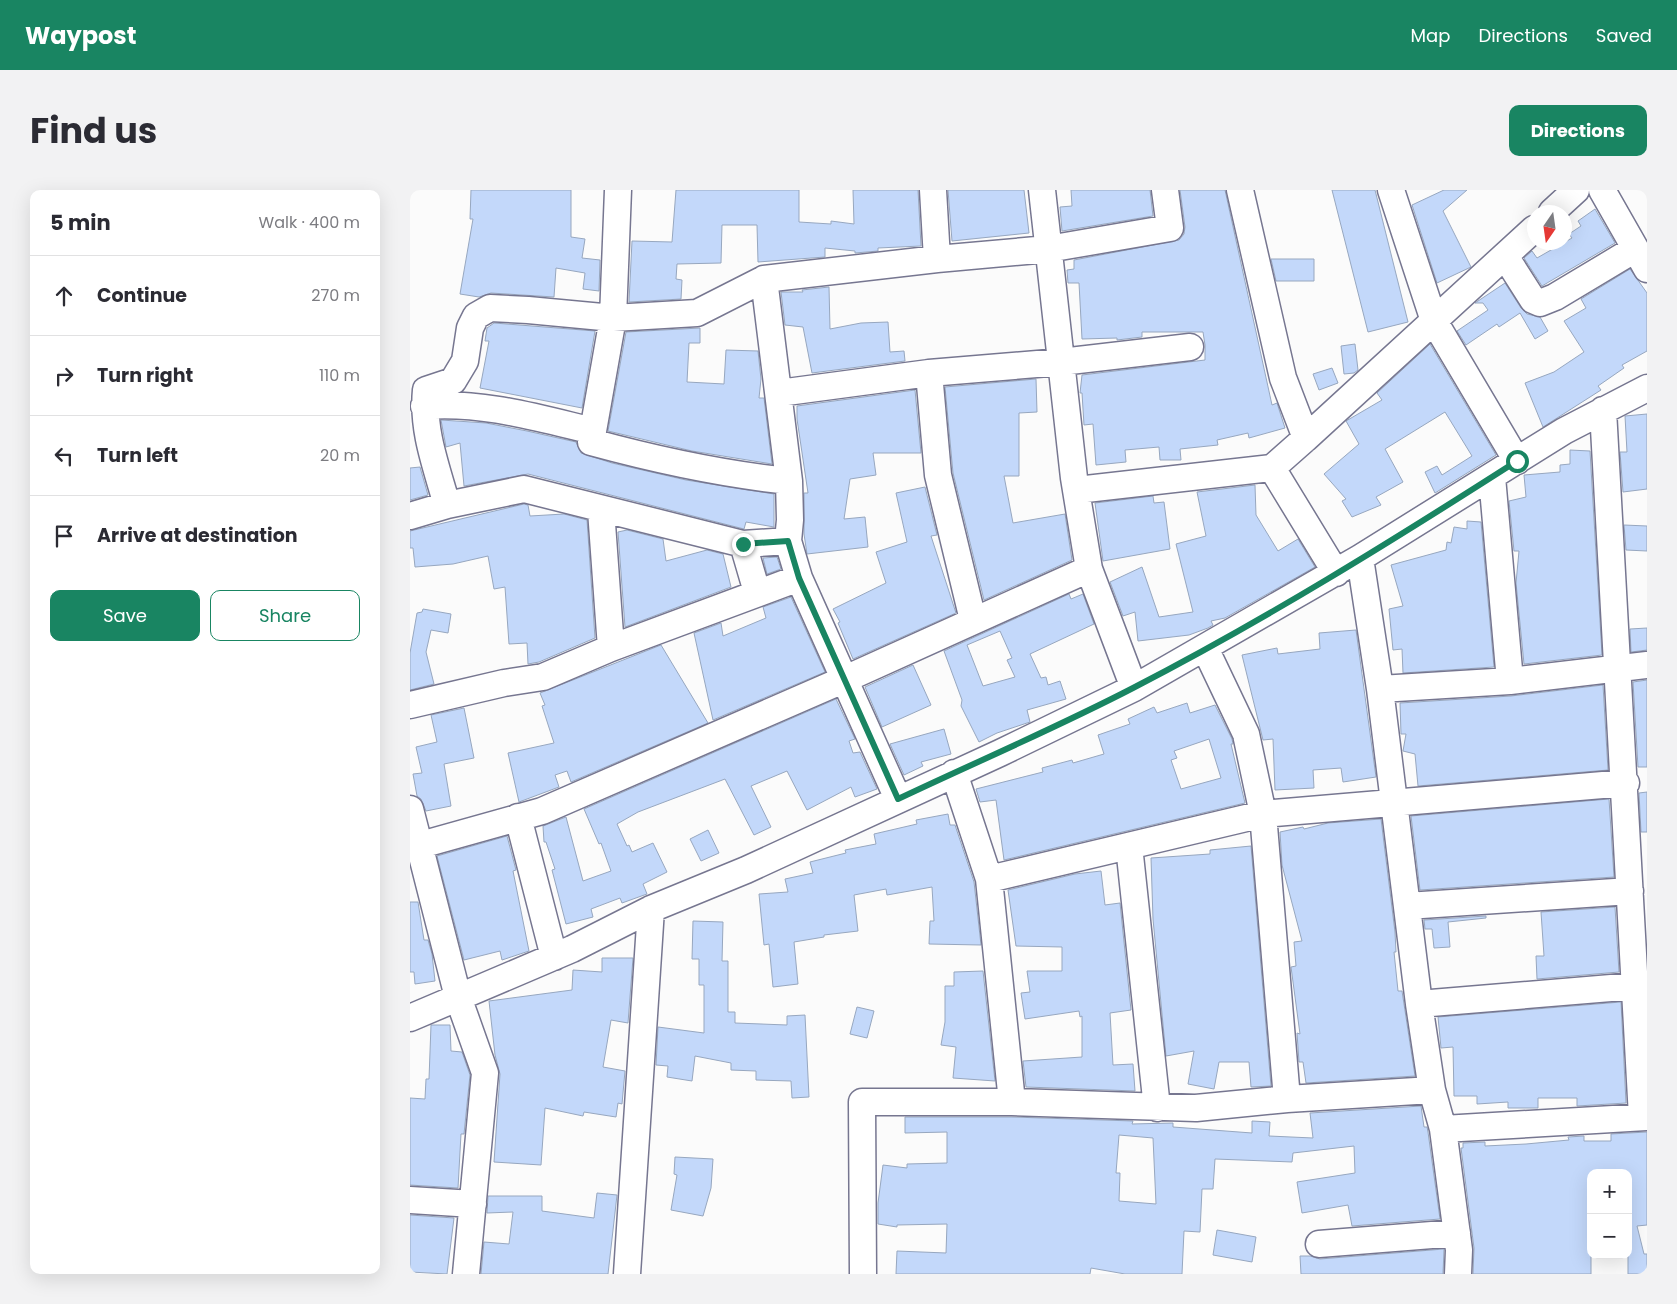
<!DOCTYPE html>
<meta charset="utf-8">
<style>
body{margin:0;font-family:Poppins,sans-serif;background:#f2f2f3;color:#2b2b33}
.controls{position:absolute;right:15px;bottom:15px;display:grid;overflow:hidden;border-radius:10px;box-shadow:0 5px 20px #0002}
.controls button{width:45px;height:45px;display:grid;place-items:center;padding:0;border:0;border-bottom:1px solid #e1e1e2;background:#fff;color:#2b2b33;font:25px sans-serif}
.compass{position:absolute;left:1117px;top:15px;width:45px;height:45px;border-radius:50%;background:#fff;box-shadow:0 5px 20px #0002;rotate:193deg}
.stop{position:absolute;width:15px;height:15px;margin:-11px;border:4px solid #198562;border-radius:50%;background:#fff}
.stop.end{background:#198562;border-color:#fff;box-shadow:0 1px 5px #0008}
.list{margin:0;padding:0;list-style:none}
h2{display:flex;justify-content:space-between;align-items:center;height:65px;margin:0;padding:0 20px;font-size:21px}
h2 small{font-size:16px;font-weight:400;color:#7c7c81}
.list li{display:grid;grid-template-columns:32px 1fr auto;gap:15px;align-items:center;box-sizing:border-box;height:80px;padding:0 20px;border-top:1px solid #e1e1e2}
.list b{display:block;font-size:19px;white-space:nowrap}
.list em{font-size:16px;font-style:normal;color:#7c7c81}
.actions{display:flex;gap:10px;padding:15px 20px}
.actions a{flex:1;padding:11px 0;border:1px solid #198562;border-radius:10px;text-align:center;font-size:18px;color:#198562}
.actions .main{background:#198562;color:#fff}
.icon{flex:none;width:28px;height:28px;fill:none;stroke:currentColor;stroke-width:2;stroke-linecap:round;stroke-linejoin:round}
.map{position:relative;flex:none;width:1237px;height:1084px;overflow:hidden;border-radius:10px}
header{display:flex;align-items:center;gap:30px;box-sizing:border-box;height:70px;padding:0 25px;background:#198562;color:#fff}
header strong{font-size:24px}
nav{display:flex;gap:28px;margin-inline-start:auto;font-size:18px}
.intro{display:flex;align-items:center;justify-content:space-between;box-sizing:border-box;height:120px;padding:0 30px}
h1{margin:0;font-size:35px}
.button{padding:12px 22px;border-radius:10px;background:#198562;color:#fff;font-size:18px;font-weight:700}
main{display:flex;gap:30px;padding:0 30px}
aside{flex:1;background:#fff;border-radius:10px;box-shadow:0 5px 20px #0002}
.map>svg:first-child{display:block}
</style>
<header>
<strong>Waypost</strong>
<nav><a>Map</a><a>Directions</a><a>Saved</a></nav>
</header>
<div class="intro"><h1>Find us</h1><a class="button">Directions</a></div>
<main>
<aside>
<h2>5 min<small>Walk · 400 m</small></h2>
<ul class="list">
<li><svg class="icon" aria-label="ahead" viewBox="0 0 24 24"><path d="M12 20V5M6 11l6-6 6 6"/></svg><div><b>Continue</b></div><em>270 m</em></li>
<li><svg class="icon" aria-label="right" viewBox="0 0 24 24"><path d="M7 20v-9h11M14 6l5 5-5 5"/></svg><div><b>Turn right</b></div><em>110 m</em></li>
<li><svg class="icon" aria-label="left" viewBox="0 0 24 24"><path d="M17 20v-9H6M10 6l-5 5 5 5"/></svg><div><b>Turn left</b></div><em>20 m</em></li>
<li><svg class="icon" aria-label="arrive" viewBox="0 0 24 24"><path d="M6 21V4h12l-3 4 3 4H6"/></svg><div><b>Arrive at destination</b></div></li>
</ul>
<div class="actions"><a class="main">Save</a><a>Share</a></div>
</aside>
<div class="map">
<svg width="1237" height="1084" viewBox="0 0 1237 1084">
<rect width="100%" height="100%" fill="#fbfbfb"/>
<path fill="#c3d8fa" stroke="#97a7bf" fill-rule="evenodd" d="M 61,0 L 161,0 L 161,47 L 175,49 L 172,68 L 190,70 L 189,101 L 173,99 L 175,83 L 146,78 L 144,107 L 81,103 L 69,107 L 50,104 L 63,29 L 60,29 Z
M 266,0 L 389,0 L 389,32 L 421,34 L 421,31 L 444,34 L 443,0 L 508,0 L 511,56 L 468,58 L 468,61 L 445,63 L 445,61 L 415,58 L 415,67 L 348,72 L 347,35 L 312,35 L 311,73 L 267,74 L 266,89 L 272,90 L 271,109 L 219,112 L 222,51 L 262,52 Z
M 538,0 L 614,0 L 619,43 L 542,51 Z
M 661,0 L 740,0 L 743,26 L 652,41 L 650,17 L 662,16 Z
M 770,0 L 815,0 L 862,215 L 867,213 L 875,238 L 839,248 L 838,243 L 807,250 L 808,255 L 770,259 L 771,270 L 750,270 L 749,257 L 715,260 L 716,272 L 686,275 L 683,234 L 674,235 L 672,203 L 670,203 L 672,185 L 795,170 L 795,155 L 793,142 L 732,142 L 732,147 L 707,150 L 707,148 L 672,149 L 669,93 L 658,93 L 657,80 L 664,79 L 664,70 L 769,50 L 774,44 L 775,37 Z
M 922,0 L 965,0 L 998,132 L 958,142 Z
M 1034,0 L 1057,0 L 1033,21 L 1061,77 L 1027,93 L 1002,15 Z
M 1185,19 L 1205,53 L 1132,96 L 1114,68 L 1122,61 L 1127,68 L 1162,48 L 1159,44 L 1171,36 L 1168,31 Z
M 861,69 L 904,69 L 904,91 L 866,91 Z
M 1220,79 L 1237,103 L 1237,161 L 1212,175 L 1214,178 L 1188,196 L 1191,200 L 1133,237 L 1115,193 L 1144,182 L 1174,162 L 1154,131 L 1176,118 L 1171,109 Z
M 1095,93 L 1111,118 L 1117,124 L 1130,127 L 1138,141 L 1125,149 L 1110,123 L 1089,137 L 1087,134 L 1056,155 L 1047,141 L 1078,120 L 1073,113 L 1065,113 Z
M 419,97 L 420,139 L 451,133 L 478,132 L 480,162 L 494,161 L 495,171 L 402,183 L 393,137 L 375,135 L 371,102 L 393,102 L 392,100 Z
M 84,133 L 185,141 L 172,218 L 70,198 L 79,151 L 75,151 L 77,138 Z
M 290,138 L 290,153 L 279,153 L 277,192 L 314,194 L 316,160 L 348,161 L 351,189 L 349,208 L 354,208 L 362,274 L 282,261 L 198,241 L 216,142 Z
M 945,154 L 948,180 L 944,183 L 934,184 L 931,156 Z
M 1020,154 L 1086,265 L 1025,303 L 1015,282 L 1027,276 L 1032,285 L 1062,266 L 1035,222 L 975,259 L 993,292 L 966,307 L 971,315 L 942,327 L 932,311 L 936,309 L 914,284 L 949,254 L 936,231 L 972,210 L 967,203 Z
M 922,178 L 928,193 L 909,200 L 903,184 Z
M 626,189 L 627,222 L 609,223 L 609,286 L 594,286 L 603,333 L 655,324 L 662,370 L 574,410 L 543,283 L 535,197 Z
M 505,200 L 511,263 L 463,263 L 466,285 L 440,289 L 434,329 L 455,327 L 458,357 L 397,364 L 394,344 L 394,303 L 398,303 L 387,229 L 387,216 Z
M 1237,224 L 1237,299 L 1213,302 L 1210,262 L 1217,262 L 1215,226 Z
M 31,230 L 76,233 L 117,241 L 166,252 L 171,263 L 202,273 L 276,290 L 364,304 L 364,337 L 336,332 L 334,339 L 118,284 L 54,296 L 50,253 L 36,257 Z
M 1160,260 L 1180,261 L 1192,465 L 1114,474 L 1106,393 L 1109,361 L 1104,361 L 1099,311 L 1116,307 L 1114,285 L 1150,282 L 1150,275 L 1160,274 Z
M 10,277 L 18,305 L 0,310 L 0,278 Z
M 845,295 L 846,325 L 868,361 L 888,349 L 905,377 L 815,428 L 801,431 L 803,435 L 798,438 L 779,445 L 728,451 L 725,422 L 713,426 L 700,392 L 732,377 L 749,427 L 783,422 L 766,354 L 796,346 L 787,302 Z
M 515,297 L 527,345 L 521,346 L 546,423 L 443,469 L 428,433 L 430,432 L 423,419 L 476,393 L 466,362 L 497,352 L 486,303 Z
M 743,306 L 744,313 L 754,312 L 760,359 L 693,371 L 685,313 Z
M 114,314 L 118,315 L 120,326 L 154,324 L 177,330 L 185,448 L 129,472 L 118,474 L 117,453 L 99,454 L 95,397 L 84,399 L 78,366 L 43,374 L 5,377 L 3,358 L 0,358 L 0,341 Z
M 1057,331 L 1071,332 L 1084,477 L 993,483 L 992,459 L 983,460 L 979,419 L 993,416 L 981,375 L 1036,360 L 1037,352 L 1041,353 L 1044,337 L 1057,339 Z
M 1214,335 L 1237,336 L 1237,361 L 1216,360 Z
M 217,340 L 253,349 L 256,371 L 297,360 L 313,364 L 321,397 L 215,437 L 208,342 Z
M 367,367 L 371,379 L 357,384 L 353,368 Z
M 659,404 L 661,409 L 673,404 L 684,434 L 620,464 L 631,488 L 636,487 L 638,495 L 650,491 L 656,509 L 617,520 L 620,532 L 587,543 L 569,552 L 551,516 L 552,510 L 534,461 ZM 590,441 L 602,468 L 597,470 L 605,487 L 573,496 L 557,455 Z
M 381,407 L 415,482 L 303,530 L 284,443 L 311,433 L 313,446 L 356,428 L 353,417 Z
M 13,419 L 41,424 L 38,443 L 21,440 L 16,462 L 24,494 L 0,500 L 0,463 L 7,423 L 12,422 Z
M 1237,438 L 1237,460 L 1221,462 L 1220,439 Z
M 946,440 L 966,587 L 933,592 L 931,578 L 903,580 L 904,598 L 865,600 L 863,549 L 853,550 L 832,465 L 867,458 L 868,464 L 910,459 L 909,443 Z
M 251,455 L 298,533 L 161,592 L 157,581 L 145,585 L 149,597 L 109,612 L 98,563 L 144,553 L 132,516 L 135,515 L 130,503 Z
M 503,475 L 521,515 L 472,537 L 455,497 Z
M 1237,490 L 1237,577 L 1228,577 L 1223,492 Z
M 1193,495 L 1198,580 L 1008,596 L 1005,564 L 993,561 L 996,544 L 991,544 L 990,513 L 1101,506 Z
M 426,509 L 445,549 L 439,551 L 443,563 L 450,562 L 467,599 L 445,607 L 441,597 L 397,620 L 377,581 L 341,596 L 361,637 L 344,645 L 315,589 L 228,622 L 207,634 L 217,656 L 219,655 L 222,662 L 243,653 L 257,682 L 233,694 L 237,704 L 212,713 L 210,708 L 181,719 L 183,727 L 156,734 L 142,680 L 145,679 L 136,652 L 134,652 L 133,636 L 156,627 L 173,691 L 201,681 L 191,653 L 189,654 L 174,619 Z
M 777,513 L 780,523 L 805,515 L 822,549 L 823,554 L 821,554 L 835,613 L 594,670 L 586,610 L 570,612 L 566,599 L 633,582 L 632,578 L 662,570 L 663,573 L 694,564 L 688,545 L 720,534 L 718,529 L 744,517 L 747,523 ZM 799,549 L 811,588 L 771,599 L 761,570 L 767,568 L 764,561 Z
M 54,518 L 64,568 L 34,574 L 41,616 L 16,621 L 11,609 L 7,606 L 3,584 L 12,583 L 6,557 L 27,552 L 21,525 Z
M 534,539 L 541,564 L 511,572 L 513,576 L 494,585 L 480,554 Z
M 1237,602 L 1237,642 L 1231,642 L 1229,603 Z
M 1199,609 L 1204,687 L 1010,700 L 1001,626 Z
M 538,624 L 540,635 L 545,635 L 564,692 L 571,755 L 519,754 L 520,731 L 524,731 L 522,697 L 477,705 L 476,699 L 444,705 L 448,741 L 414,745 L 414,747 L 384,752 L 388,794 L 363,797 L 359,754 L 354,755 L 349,704 L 378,702 L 375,689 L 403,683 L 400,672 L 436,663 L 435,660 L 466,654 L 464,644 L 507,634 L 506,630 Z
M 971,629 L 985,742 L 986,762 L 984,762 L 988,801 L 992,801 L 1005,886 L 896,893 L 893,872 L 889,872 L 887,843 L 890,844 L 881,777 L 886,776 L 884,752 L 892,751 L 872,675 L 870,642 L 893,637 L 894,639 L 918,633 Z
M 298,640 L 309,663 L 291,671 L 280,649 Z
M 97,646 L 106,680 L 103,681 L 119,761 L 92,770 L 90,761 L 54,770 L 27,666 Z
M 841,656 L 861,896 L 841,897 L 839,872 L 809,872 L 804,899 L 778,894 L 784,861 L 756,866 L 743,729 L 741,668 L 800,664 L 800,660 Z
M 691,681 L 695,715 L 710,713 L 721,820 L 700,823 L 703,875 L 723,874 L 725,901 L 616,897 L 613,871 L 672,867 L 672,826 L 670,827 L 669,821 L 615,829 L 611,803 L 620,802 L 617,781 L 652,781 L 652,757 L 606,756 L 598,700 L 665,684 Z
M 0,712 L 8,712 L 14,750 L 18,750 L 22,764 L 25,791 L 5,794 L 4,782 L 0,782 Z
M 1205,717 L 1209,782 L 1127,789 L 1126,766 L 1134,766 L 1131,722 Z
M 1076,726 L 1076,728 L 1038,732 L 1040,757 L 1024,758 L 1022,739 L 1015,739 L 1014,730 Z
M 283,731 L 313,732 L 312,771 L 318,771 L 318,822 L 325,822 L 325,833 L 377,835 L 377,826 L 395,825 L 399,907 L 382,908 L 381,891 L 346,890 L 346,881 L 321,880 L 321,873 L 285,866 L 282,891 L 257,887 L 258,876 L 246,875 L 248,837 L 294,843 L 294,795 L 289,795 L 289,769 L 282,769 Z
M 192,768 L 223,768 L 218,833 L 201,830 L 193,877 L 215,881 L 212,914 L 208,913 L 206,927 L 174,922 L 173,926 L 135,918 L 131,975 L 84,972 L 90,884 L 85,865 L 79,811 L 162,800 L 163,780 L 192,782 Z
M 573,781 L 585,891 L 543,888 L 546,857 L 531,855 L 535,832 L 535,796 L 544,796 L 544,782 Z
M 1211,812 L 1216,913 L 1167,916 L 1167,908 L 1128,908 L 1128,918 L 1098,918 L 1098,912 L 1067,914 L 1067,906 L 1044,906 L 1043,857 L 1031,858 L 1028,827 Z
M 447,817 L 464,821 L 457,848 L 440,844 Z
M 21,835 L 40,835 L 41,861 L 52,862 L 60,885 L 54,944 L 51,944 L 48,998 L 0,995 L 0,908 L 15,909 L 16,889 L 19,889 Z
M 1011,916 L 1014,937 L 1017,937 L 1018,942 L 1030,1029 L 942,1036 L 938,1015 L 892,1023 L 887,992 L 945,983 L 944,956 L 883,963 L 882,972 L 805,969 L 803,999 L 792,999 L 790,1042 L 774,1041 L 772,1084 L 715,1084 L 681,1078 L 680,1084 L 486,1084 L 487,1061 L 536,1063 L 537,1034 L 487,1035 L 487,1037 L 468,1034 L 468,1013 L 473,975 L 497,978 L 497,974 L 537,973 L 537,942 L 495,943 L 495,927 L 602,927 L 723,931 L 722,934 L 763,933 L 763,937 L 842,943 L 842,931 L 860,932 L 859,946 L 903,948 L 900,923 ZM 709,945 L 743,948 L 746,1014 L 709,1011 L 710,983 L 706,983 Z
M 1237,942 L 1237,1035 L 1227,1036 L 1234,1064 L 1237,1064 L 1237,1084 L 1218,1084 L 1218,983 L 1181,983 L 1181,1084 L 1063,1084 L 1064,1058 L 1051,958 L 1053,958 L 1053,953 L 1075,952 L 1075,956 L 1116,954 L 1159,950 L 1158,947 L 1174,946 L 1174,951 L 1201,951 L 1201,944 Z
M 265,967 L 303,969 L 301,998 L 293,1026 L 261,1020 L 267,985 L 264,984 Z
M 187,1003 L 207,1005 L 198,1084 L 71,1084 L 74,1052 L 99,1054 L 103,1022 L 77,1023 L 78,1006 L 132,1006 L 132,1021 L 184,1028 Z
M 0,1025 L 44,1028 L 37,1084 L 0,1082 Z
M 807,1040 L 846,1047 L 842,1072 L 803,1065 Z
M 1034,1059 L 1033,1084 L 891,1084 L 890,1066 L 900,1066 L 910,1069 Z"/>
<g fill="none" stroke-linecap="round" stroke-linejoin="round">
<defs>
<path id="minor" d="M 523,0 L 527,69
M 632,0 L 664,288 L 679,379 L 724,498
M 981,0 L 1024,131 L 1107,271
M 1192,0 L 1237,79
M 1142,22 L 1166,0
M 1095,66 L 1123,110 L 1130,113 L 1145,107 L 1225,59
M 354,89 L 379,291 L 380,330 L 378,351 L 389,388 L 488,609
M 519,183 L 651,172 L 780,157
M 369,203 L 519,183 L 528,285 L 563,430
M 14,216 C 71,211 128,228 183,241 L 181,252 C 247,270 311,284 379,291
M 1193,220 L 1232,927
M 183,241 L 203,128 L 208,0
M 896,248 L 1124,39
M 862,278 L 926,383
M 1082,287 L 1100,491
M 667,300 L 862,278 L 896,248 L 873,188 L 830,0
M 37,315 C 26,276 12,240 16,200 L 43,191 L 55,171 L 60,138 L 66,126 L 80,118 L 118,120 L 203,128 L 287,123 L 354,89 L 527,69 L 638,59 L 760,38 L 755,0
M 191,320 L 201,458
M 0,326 L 37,315 L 114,299 L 333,354 L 347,402
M 333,354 L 378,351
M 950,368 L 970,499 L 1009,814 L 1022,900 L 1033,939 L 1049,1060 L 1048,1084
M 795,458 L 836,544 L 853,624 L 877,909
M 970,499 L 1100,491 L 1237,475
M 0,515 L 94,493 L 133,487 L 201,458 L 389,388
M 544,583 L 579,689 L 602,912
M 0,619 L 48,807 L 75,883 L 56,1084
M 108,627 L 144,767
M 719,656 L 747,918
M 0,658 L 132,621 L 433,490 L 679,379
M 579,689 L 853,624 L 1216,593
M 997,716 L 1220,701
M 1009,814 L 1225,796
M 0,828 L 162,759 L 241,719 L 336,680 L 590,563 L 724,498 L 950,368 L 1154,241 L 1237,198
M 1033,939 L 1237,927
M 0,1010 L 63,1014
M 909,1054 L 1047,1043
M 217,1084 L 241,719
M 453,1084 L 452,912 L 602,912 L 786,918 L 877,909 L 1022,900"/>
</defs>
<use href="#minor" stroke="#767690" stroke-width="29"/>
<use href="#minor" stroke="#fff" stroke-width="26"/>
</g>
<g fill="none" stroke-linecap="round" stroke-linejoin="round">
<path stroke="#198562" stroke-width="6" d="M 333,354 L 378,351 L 389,388 L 488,609 C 566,572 646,538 723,498 C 855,430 982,351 1107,271"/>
</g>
</svg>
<div class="controls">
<button>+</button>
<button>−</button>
</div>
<svg class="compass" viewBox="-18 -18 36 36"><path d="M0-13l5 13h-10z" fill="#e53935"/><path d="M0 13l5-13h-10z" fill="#7c7c81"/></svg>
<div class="stop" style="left:1107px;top:271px"></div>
<div class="stop end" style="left:333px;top:354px"></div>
</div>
</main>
